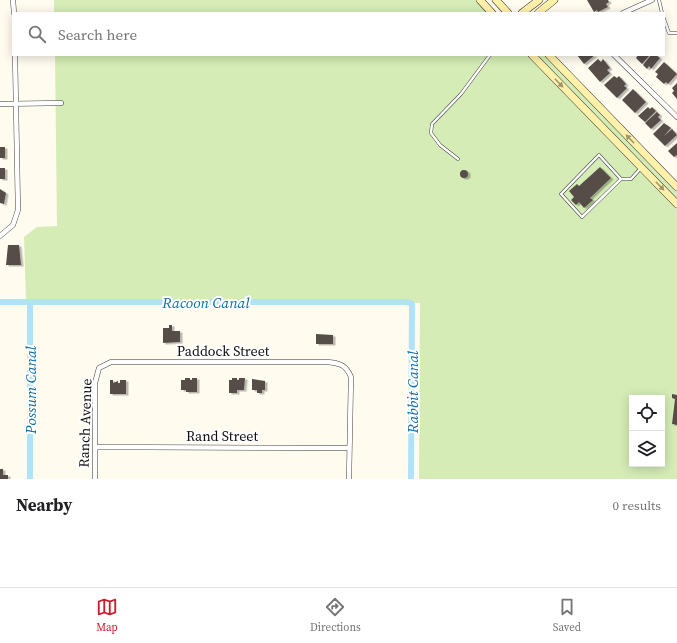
<!DOCTYPE html>
<style>
body{margin:0;font-family:"Source Serif 4",serif;background:#f6f6f6;color:#202124}
.controls{position:absolute;right:12px;bottom:12px;display:grid;overflow:hidden;border-radius:0px;box-shadow:0 2px 10px #0003}
.controls button{width:36px;height:36px;display:grid;place-items:center;padding:0;border:0;border-bottom:1px solid #e0e0e0;background:#fff;color:#202124;font:20px sans-serif}
.list{margin:0;padding:0;list-style:none}
h2{display:flex;justify-content:space-between;align-items:center;height:52px;margin:0;padding:0 16px;font-size:17px}
h2 small{font-size:13px;font-weight:400;color:#757577}
.icon{flex:none;width:22px;height:22px;fill:none;stroke:currentColor;stroke-width:2;stroke-linecap:round;stroke-linejoin:round}
.map{position:relative;flex:none;width:677px;height:479px;overflow:hidden}
.search{position:absolute;background:#fff;box-shadow:0 2px 10px #0003;left:12px;right:12px;top:12px;height:44px;display:flex;align-items:center;gap:10px;box-sizing:border-box;padding:0 14px;border-radius:0px;color:#757577;font-size:15px}
.sheet{height:108px;background:#fff}
nav{display:flex;justify-content:space-around;align-items:center;box-sizing:border-box;height:56px;border-top:1px solid #e0e0e0;background:#fff;font-size:11px;color:#757577}
nav a{display:grid;justify-items:center;gap:2px}
nav .on{color:#c71d2d}
.map>svg:first-child{display:block}
</style>
<div class="map">
<svg width="677" height="479" viewBox="0 0 677 479">
<defs>
<filter id="shadow"><feDropShadow dx="2.5" dy="1.5" stdDeviation="0" flood-color="#0004"/></filter>
</defs>
<rect width="100%" height="100%" fill="#fffbef"/>
<path fill="#d5ecb6" fill-rule="evenodd" d="M 54,0 L 475,0 L 487,13 L 54,13 Z
M 55,55 L 528,55 L 677,209 L 677,479 L 419,479 L 420,303 L 26,300 L 24,237 L 37,227 L 57,226 ZM 632,398 L 662,398 L 662,464 L 632,464 Z
M 537,55 L 544,55 L 677,191 L 677,199 Z"/>
<g fill="none" stroke-linecap="round" stroke-linejoin="round">
<path stroke="#b0e2fa" stroke-width="6" d="M 0,302 L 407,302 L 412,304 L 411,479
M 30,479 L 30,302"/>
</g>
<path fill="#574e49" filter="url(#shadow)" d="M 587,0 L 608,0 L 609,2 L 606,4 L 608,7 L 598,12 L 597,10 L 594,12 Z
M 577,55 L 595,55 L 584,64 Z
M 638,55 L 650,55 L 642,64 L 636,58 Z
M 651,55 L 656,55 L 660,58 L 651,69 L 649,66 L 647,69 L 643,65 Z
M 598,59 L 601,62 L 603,59 L 610,68 L 607,70 L 610,73 L 600,82 L 588,68 Z
M 664,62 L 677,74 L 668,84 L 666,82 L 664,84 L 656,77 L 658,74 L 655,72 Z
M 614,76 L 617,78 L 619,76 L 626,84 L 624,86 L 627,88 L 617,98 L 604,85 Z
M 677,83 L 677,99 L 672,93 L 674,91 L 672,88 Z
M 633,89 L 646,102 L 635,113 L 622,100 Z
M 648,107 L 650,109 L 652,107 L 656,111 L 645,122 L 638,116 Z
M 657,112 L 660,115 L 658,117 L 661,120 L 651,129 L 645,123 Z
M 664,123 L 671,128 L 664,136 L 672,129 L 677,135 L 665,146 L 653,134 Z
M 677,143 L 677,155 L 674,157 L 668,151 Z
M 0,147 L 5,147 L 5,158 L 0,158 Z
M 600,167 L 611,178 L 590,198 L 593,200 L 584,208 L 579,202 L 576,205 L 571,200 L 574,197 L 569,191 L 577,184 L 579,186 Z
M 0,168 L 5,168 L 5,179 L 0,179 Z
M460 174a4 4 0 1 1 8 0a4 4 0 1 1-8 0Z
M 0,189 L 6,193 L 4,204 L 0,203 Z
M 8,245 L 19,245 L 21,265 L 6,265 Z
M 169,325 L 172,325 L 172,331 L 180,331 L 180,342 L 163,343 L 163,328 L 169,328 Z
M 316,334 L 333,335 L 333,344 L 316,344 Z
M 185,378 L 190,378 L 190,380 L 192,380 L 192,378 L 197,378 L 197,392 L 186,392 L 186,390 L 181,390 L 181,380 L 185,380 Z
M 232,378 L 237,378 L 237,380 L 239,380 L 239,378 L 245,378 L 244,390 L 237,390 L 237,393 L 229,393 L 229,380 L 232,380 Z
M 252,379 L 265,381 L 265,390 L 262,390 L 262,393 L 257,393 L 257,390 L 252,390 Z
M 110,380 L 113,380 L 113,383 L 118,381 L 118,383 L 120,383 L 120,380 L 126,380 L 126,394 L 110,394 Z
M 672,394 L 677,395 L 677,425 L 672,424 L 675,399 L 672,398 Z
M 0,469 L 3,469 L 3,475 L 8,475 L 8,479 L 0,479 Z"/>
<g fill="none" stroke-linecap="round" stroke-linejoin="round">
<defs>
<path id="lane" d="M 659,0 L 662,13
M 664,19 L 669,33 L 677,33
M 458,159 L 440,145 L 431,133 L 432,124 L 461,94 L 490,55
M 621,179 L 599,155 L 561,194 L 582,217 L 621,179 L 631,179 L 641,168"/>
<path id="street" d="M 13,0 L 14,13
M 623,13 L 652,0
M 614,55 L 677,117
M 0,104 L 61,103
M 0,236 L 13,225 L 18,210 L 15,55
M 95,447 L 349,448
M 95,479 L 95,383 L 99,368 L 111,362 L 327,362 C 340,363 346,365 351,377 L 349,479"/>
<path id="secondary" d="M 480,0 L 492,13
M 496,0 L 508,13
M 522,13 L 539,0
M 538,13 L 554,0
M 532,55 L 677,204
M 549,55 L 677,187"/>
</defs>
<use href="#lane" stroke="#414141" stroke-width="3.5"/>
<use href="#street" stroke="#414141" stroke-width="5.5"/>
<use href="#secondary" stroke="#303030" stroke-width="8"/>
<use href="#lane" stroke="#fff" stroke-width="2.5"/>
<use href="#street" stroke="#fff" stroke-width="4.5"/>
<use href="#secondary" stroke="#fff1aa" stroke-width="7"/>
</g>
<defs><path id="oneway-solid" d="M-6-.8H1V-3.2L6.5 0L1 3.2V.8H-6Z"/></defs>
<g fill="#9f966c">
<use href="#oneway-solid" transform="translate(559 83) rotate(46)"/>
<use href="#oneway-solid" transform="translate(630 139) rotate(-134)"/>
<use href="#oneway-solid" transform="translate(660 186) rotate(46)"/>
</g>
<g text-anchor="middle" dominant-baseline="central" stroke-width="4" stroke-linejoin="round" paint-order="stroke">
<g font-size="14" fill="#0e0e0e" stroke="#fff">
<text x="223" y="351">Paddock Street</text>
<text transform="translate(85 423) rotate(-88)">Ranch Avenue</text>
<text x="222" y="436">Rand Street</text>
</g>
<g font-size="15" font-style="italic" fill="#0f6da8" stroke="#fff">
<text x="206" y="302">Racoon Canal</text>
<text transform="translate(30 390) rotate(-90)">Possum Canal</text>
<text transform="translate(412 392) rotate(-90)">Rabbit Canal</text>
</g>
</g>
</svg>
<div class="controls">
<button><svg class="icon" aria-label="locate" viewBox="0 0 24 24"><circle cx="12" cy="12" r="6"/><path d="M12 2v4M12 18v4M2 12h4M18 12h4"/></svg></button>
<button><svg class="icon" aria-label="layers" viewBox="0 0 24 24"><path d="M12 4l9 5-9 5-9-5zM3 14l9 5 9-5"/></svg></button>
</div>
<div class="search"><svg class="icon" aria-label="search" viewBox="0 0 24 24"><circle cx="10" cy="10" r="6"/><path d="M15 15l6 6"/></svg>Search here</div>
</div>
<section class="sheet">
<h2>Nearby<small>0 results</small></h2>
<ul class="list">
</ul>
</section>
<nav>
<a class="on"><svg class="icon" aria-label="map" viewBox="0 0 24 24"><path d="M3 6l6-2 6 2 6-2v14l-6 2-6-2-6 2zM9 4v14M15 6v14"/></svg>Map</a>
<a><svg class="icon" aria-label="directions" viewBox="0 0 24 24"><path d="M12 3l9 9-9 9-9-9zM9 14v-3h6M13 9l2 2-2 2"/></svg>Directions</a>
<a><svg class="icon" aria-label="saved" viewBox="0 0 24 24"><path d="M7 4h10v16l-5-4-5 4z"/></svg>Saved</a>
</nav>
